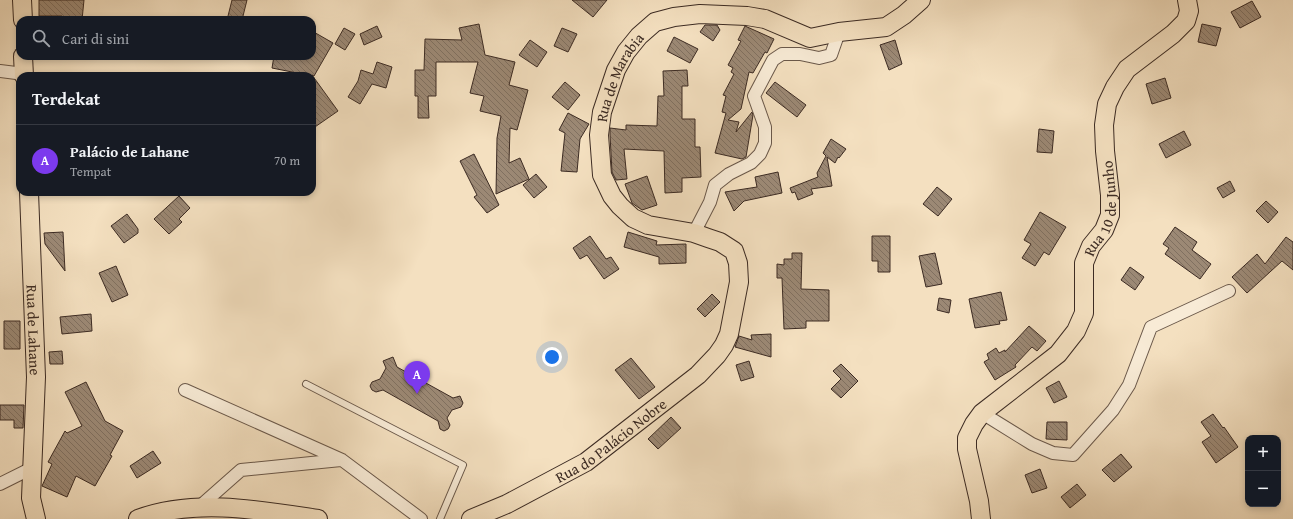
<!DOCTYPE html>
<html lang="id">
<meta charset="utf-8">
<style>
body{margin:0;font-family:"Gentium Book Plus",serif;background:#242831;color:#f1f3f6}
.controls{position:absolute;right:12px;bottom:12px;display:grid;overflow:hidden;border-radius:8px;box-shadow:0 2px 6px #0003}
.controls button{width:36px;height:36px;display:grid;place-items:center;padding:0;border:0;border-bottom:1px solid #363941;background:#171b24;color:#f1f3f6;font:20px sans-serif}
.you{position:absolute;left:552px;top:357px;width:14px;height:14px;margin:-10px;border:3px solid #fff;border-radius:50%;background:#1a73e8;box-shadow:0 0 0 6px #1a73e833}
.badge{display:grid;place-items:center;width:26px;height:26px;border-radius:50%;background:#7c3aed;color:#fff;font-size:13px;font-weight:700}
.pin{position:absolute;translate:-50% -33px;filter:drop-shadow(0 1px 2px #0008)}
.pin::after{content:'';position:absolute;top:21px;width:14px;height:12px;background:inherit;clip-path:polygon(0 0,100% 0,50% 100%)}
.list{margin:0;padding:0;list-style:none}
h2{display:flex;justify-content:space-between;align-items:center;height:52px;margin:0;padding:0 16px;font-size:17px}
h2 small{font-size:13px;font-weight:400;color:#9ea1a6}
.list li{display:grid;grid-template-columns:26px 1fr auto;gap:12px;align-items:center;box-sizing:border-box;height:72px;padding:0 16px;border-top:1px solid #363941}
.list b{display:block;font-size:15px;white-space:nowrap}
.list p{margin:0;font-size:13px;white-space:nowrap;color:#9ea1a6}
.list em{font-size:13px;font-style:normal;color:#9ea1a6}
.icon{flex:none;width:22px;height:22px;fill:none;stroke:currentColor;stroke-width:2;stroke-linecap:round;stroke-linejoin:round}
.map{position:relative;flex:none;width:1293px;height:519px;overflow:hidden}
.search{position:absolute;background:#171b24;box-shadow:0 2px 6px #0003;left:16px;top:16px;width:300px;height:44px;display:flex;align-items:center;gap:10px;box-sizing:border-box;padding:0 14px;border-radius:12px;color:#9ea1a6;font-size:15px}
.panel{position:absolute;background:#171b24;box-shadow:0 2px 6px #0003;left:16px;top:72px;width:300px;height:124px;border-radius:12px}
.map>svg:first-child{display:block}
</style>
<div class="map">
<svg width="1293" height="519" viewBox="0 0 1293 519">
<defs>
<pattern id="building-back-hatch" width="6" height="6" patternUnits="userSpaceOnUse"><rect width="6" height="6" fill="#9c8975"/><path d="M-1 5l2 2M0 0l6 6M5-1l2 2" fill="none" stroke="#807060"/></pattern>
</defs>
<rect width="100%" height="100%" fill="#f4e0c0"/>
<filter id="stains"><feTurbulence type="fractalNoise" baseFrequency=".005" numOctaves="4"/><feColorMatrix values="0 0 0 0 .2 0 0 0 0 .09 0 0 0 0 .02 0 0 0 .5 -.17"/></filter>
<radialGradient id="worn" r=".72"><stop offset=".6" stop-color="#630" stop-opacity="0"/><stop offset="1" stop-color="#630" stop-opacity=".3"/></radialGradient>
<path fill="url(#building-back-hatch)" stroke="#3c2b23" d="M 39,0 L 84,0 L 82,20 L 61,20 L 62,16 L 39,16 Z
M 232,0 L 247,0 L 242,20 L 227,20 Z
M 572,0 L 607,0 L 593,17 Z
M 1252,1 L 1261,17 L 1240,28 L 1231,12 Z
M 479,24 L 485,55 L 515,62 L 509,85 L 528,90 L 517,130 L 510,128 L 509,163 L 520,158 L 529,179 L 496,194 L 497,138 L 501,116 L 480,111 L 484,96 L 470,93 L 478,62 L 436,62 L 436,96 L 428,96 L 429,118 L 418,118 L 418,96 L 415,96 L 415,70 L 424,70 L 425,39 L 462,40 L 459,28 Z
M 1202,24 L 1221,28 L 1216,46 L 1198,42 Z
M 705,25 L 717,25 L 720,30 L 713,41 L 700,32 Z
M 377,26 L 382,37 L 364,45 L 360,34 Z
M 745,26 L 774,39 L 767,53 L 765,52 L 753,73 L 749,72 L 741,109 L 728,120 L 739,122 L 736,132 L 752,112 L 753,115 L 746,157 L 742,159 L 715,153 L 726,113 L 722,112 L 726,96 L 723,95 L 734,74 L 731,72 L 733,68 L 728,65 L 741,41 L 738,40 Z
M 344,28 L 355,34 L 345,50 L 335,44 Z
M 562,28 L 577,34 L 568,52 L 554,46 Z
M 312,31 L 333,43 L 314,76 L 312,75 L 338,111 L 312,129 L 312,76 L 272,68 L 274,56 L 312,56 Z
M 674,37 L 698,49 L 690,63 L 667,51 Z
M 530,40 L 547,52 L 537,67 L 519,55 Z
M 895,40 L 902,64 L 889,70 L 880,45 Z
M 377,62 L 392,67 L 386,88 L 372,84 L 360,104 L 348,97 L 358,81 L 361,70 L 373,74 Z
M 687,70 L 688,86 L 682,86 L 682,119 L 695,119 L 695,147 L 700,147 L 701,177 L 682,178 L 682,192 L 665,193 L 664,151 L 624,149 L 627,179 L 616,180 L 612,172 L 610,135 L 610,128 L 626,130 L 626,125 L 657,126 L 658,96 L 664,96 L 663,71 Z
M 1165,78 L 1171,98 L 1152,104 L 1146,84 Z
M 565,82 L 580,95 L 568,110 L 552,97 Z
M 775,82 L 806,105 L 797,117 L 766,93 Z
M 568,113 L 589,124 L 580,139 L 577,172 L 561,171 L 565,133 L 559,130 Z
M 1039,129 L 1054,131 L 1052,153 L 1037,152 Z
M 1184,131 L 1191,145 L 1166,158 L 1159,144 Z
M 831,139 L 846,149 L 839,158 L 838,157 L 835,163 L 827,157 L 832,186 L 811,189 L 813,194 L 798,200 L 795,192 L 792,193 L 790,188 L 818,177 L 817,173 L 826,156 L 823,153 Z
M 474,154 L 499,205 L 487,213 L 474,197 L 477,195 L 460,161 Z
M 778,172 L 782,193 L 744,201 L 734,211 L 725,192 L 757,187 L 755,177 Z
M 536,174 L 547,187 L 534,198 L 523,185 Z
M 647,176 L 657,205 L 642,210 L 632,203 L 625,184 Z
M 1230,181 L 1235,191 L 1223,198 L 1217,188 Z
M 937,187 L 952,199 L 938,216 L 923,204 Z
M 179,196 L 190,208 L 179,219 L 182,222 L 169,234 L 154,219 Z
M 1266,201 L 1278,212 L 1268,223 L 1256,211 Z
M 1040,212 L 1066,227 L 1049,255 L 1044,252 L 1035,266 L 1022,258 L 1031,244 L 1024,240 Z
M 127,214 L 138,229 L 138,233 L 124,243 L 111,226 Z
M 1175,227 L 1197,242 L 1192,250 L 1211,264 L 1200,279 L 1165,254 L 1169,248 L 1163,244 Z
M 63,232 L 65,271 L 45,244 L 44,233 Z
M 628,232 L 657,241 L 656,245 L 686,244 L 686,263 L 659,264 L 659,257 L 624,247 Z
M 590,236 L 606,259 L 611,257 L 619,269 L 604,279 L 587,255 L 580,259 L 573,248 Z
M 872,236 L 890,236 L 890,272 L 878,272 L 878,261 L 872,261 Z
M 1286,237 L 1293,242 L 1293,270 L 1282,261 L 1247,293 L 1232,277 L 1257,254 L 1265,264 Z
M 792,253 L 802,253 L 801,289 L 829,290 L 829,321 L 806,321 L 806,328 L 784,329 L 782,278 L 777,278 L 777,264 L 784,265 L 784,259 L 792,259 Z
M 935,253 L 942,284 L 926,287 L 919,256 Z
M 116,266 L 128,295 L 112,302 L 99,273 Z
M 1130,267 L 1144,277 L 1135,290 L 1121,280 Z
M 1001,292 L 1007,320 L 999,321 L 1000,324 L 975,328 L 969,299 Z
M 712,294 L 720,302 L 705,317 L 697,309 Z
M 939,298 L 951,300 L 949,313 L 937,310 Z
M 91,314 L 92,331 L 62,334 L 60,317 Z
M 4,321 L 20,321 L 20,349 L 4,349 Z
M 1029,326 L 1046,341 L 1037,351 L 1032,347 L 1015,365 L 1016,367 L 995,380 L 984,362 L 989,359 L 987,354 L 996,348 L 999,353 L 1005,350 L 1005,352 Z
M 771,334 L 771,357 L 735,347 L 739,336 L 752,340 L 751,335 Z
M 62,351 L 63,364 L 50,364 L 49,352 Z
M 393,357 L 397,367 L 453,398 L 460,396 L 463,403 L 461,407 L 452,410 L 447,418 L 450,425 L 448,429 L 444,431 L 440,429 L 438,421 L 383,390 L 376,392 L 372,390 L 370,386 L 372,382 L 380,379 L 386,368 L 383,361 Z
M 631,358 L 655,387 L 639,399 L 615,370 Z
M 749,361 L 754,377 L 741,381 L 736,365 Z
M 841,364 L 858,381 L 841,398 L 831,389 L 841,379 L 833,371 Z
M 1059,381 L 1067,397 L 1054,403 L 1046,388 Z
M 86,382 L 105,421 L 123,431 L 110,455 L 112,456 L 95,486 L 76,476 L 67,497 L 42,486 L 52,464 L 48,462 L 65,431 L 67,433 L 82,426 L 65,392 Z
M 0,405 L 24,405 L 23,428 L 14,428 L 14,420 L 0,420 Z
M 1213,414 L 1223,428 L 1224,427 L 1238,447 L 1216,463 L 1202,442 L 1211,436 L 1201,422 Z
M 671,417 L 681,428 L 658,449 L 648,439 Z
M 1047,422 L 1067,422 L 1067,440 L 1046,439 Z
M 153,451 L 161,463 L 137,478 L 130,466 Z
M 1121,454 L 1132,467 L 1114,482 L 1102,470 Z
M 1040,469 L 1047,488 L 1032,493 L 1025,475 Z
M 1077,484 L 1086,495 L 1070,508 L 1061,497 Z"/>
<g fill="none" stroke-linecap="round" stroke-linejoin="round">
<defs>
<path id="service" d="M 306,384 L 463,465 L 440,519"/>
<path id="minor" d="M 0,71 L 24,74
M 694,233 L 710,202 L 715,185 L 729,174 L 751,163 L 760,154 L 765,143 L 765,127 L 754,96 L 773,60 L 782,54 L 800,54 L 819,58 L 831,55 L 839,32
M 185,390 L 342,460 L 421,519
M 982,413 L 1032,444 L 1053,453 L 1073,455 L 1113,410 L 1129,385 L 1151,327 L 1229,291
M 0,484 L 32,468
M 198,508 L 241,470 L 341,460"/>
<g id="primary">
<path d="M 22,0 L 23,20"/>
<path d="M 23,56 L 24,76"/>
<path id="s1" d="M 29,192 L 36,377 L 31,498 L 36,519"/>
<path d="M 138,519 C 195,498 260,510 318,519"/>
<path id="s2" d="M 471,519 L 507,504 L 586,462 L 698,375 L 717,355 L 724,345 L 729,334 L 739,282 L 738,263 L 734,251 L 720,242 L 708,238 L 694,233 L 648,225 L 633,218 L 620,206 L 612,196 L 602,175 L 599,135 L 602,112 L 616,70 L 626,52 L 639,36 L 655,22 L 674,17 L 700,14 L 747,16 L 765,19 L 810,38 L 839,32 L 886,27 L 904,15 L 921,0"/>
<path id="s3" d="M 981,519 L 979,501 L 967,449 L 967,438 L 974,424 L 982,413 L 1058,354 L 1076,331 L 1084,313 L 1084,263 L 1091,246 L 1104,230 L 1110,215 L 1110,195 L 1105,151 L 1104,125 L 1107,104 L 1115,87 L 1127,69 L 1173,34 L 1186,21 L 1189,11 L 1187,0"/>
</g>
</defs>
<use href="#service" stroke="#6a584a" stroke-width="8"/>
<use href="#minor" stroke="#6a584a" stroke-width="14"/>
<use href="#primary" stroke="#3c2b23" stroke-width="20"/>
<use href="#service" stroke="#f8ebd6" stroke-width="6"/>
<use href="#minor" stroke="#f8ebd6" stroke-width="12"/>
<use href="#primary" stroke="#f4e0c0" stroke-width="18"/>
</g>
<g text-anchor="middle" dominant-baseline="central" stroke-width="3" stroke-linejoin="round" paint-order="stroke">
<g font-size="15" fill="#3c2b23" stroke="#f8ebd6">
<text stroke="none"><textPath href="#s2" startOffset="670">Rua de Marabia</textPath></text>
<text stroke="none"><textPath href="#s3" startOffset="366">Rua 10 de Junho</textPath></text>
<text stroke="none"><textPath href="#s1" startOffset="138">Rua de Lahane</textPath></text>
<text stroke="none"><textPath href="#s2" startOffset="161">Rua do Palácio Nobre</textPath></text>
</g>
</g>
<rect width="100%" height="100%" filter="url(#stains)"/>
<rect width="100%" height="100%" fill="url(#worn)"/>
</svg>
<div class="controls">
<button>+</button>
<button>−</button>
</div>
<div class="you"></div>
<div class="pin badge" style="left:417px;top:394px">A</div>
<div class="search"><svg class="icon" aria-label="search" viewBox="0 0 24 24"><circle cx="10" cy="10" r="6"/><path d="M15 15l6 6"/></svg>Cari di sini</div>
<section class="panel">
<h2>Terdekat<small></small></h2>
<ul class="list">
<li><span class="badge">A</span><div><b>Palácio de Lahane</b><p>Tempat</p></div><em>70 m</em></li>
</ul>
</section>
</div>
